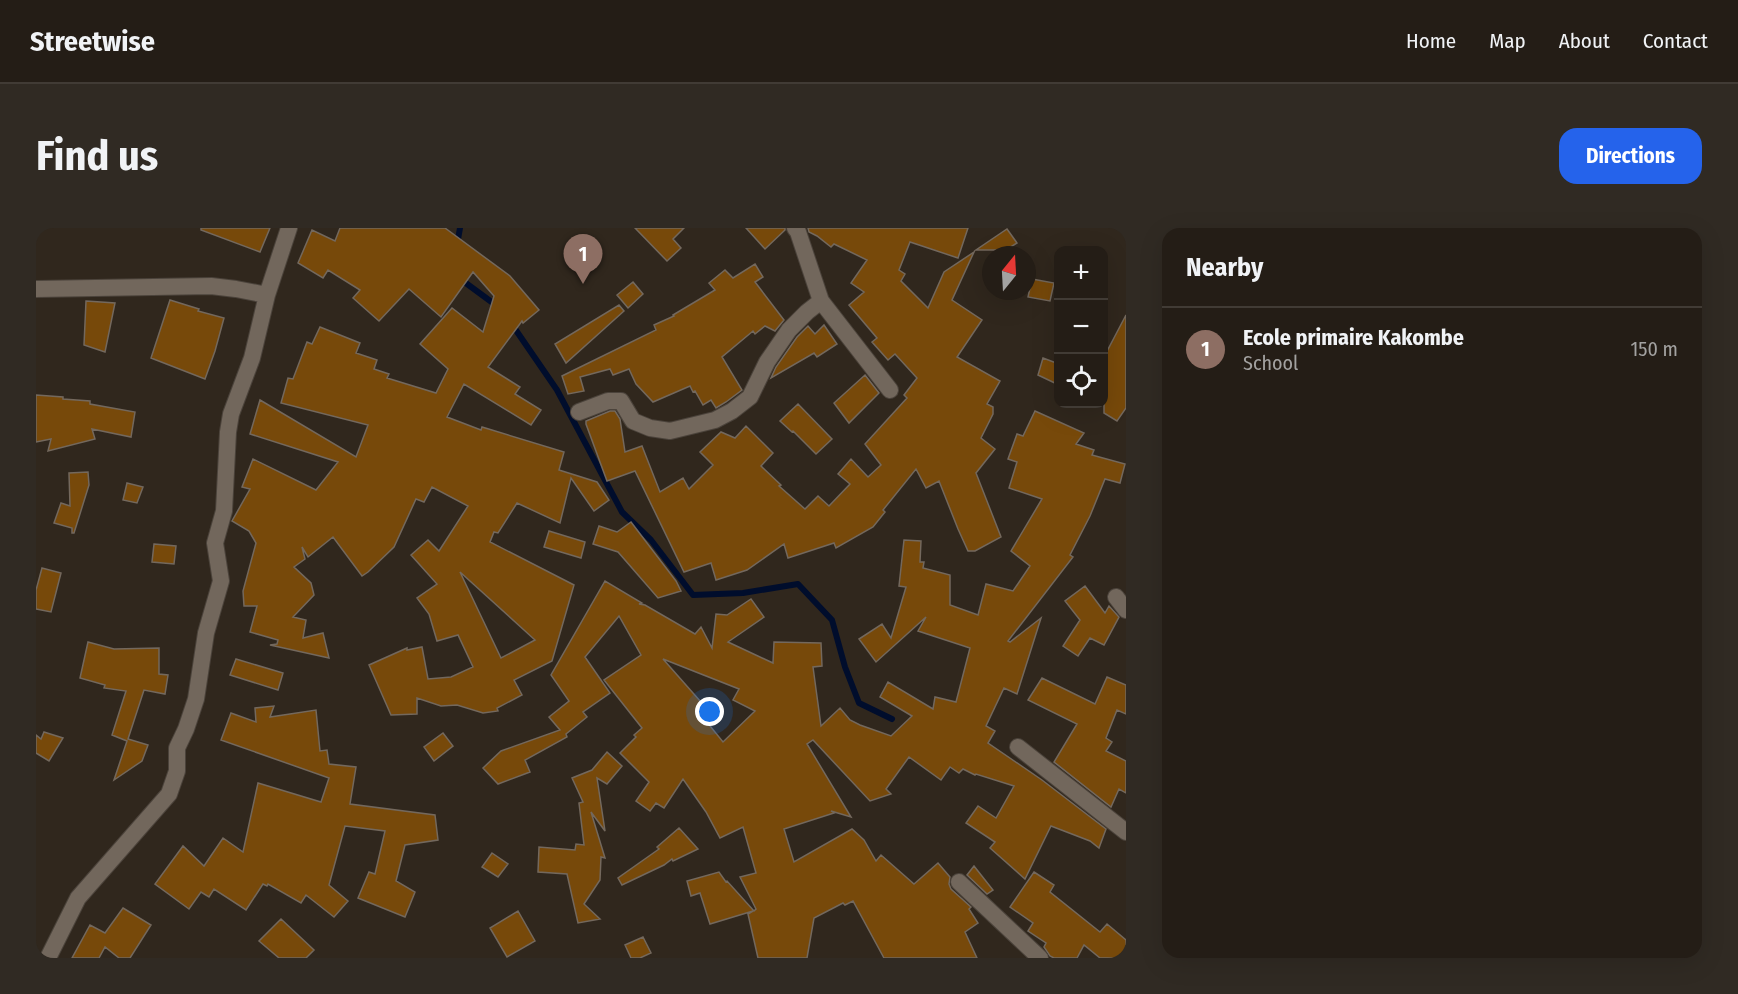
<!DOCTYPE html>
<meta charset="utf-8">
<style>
body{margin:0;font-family:"Fira Sans Condensed",sans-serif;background:#302a23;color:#f1f3f6}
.controls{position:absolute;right:18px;top:18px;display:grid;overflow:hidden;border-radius:12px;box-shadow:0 6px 24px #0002}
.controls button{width:54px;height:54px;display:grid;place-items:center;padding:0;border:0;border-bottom:2px solid #413b35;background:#241d16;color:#f1f3f6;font:30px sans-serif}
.compass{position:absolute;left:946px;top:18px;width:54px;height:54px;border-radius:50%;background:#241d16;box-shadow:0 6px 24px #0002;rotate:18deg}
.you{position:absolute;left:674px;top:484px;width:21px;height:21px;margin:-15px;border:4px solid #fff;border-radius:50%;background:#1a73e8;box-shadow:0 0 0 9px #1a73e833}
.badge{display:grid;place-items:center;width:39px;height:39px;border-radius:50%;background:#2563eb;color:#fff;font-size:20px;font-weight:700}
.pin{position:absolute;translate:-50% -50px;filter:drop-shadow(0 2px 3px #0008)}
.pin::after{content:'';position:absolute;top:32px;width:21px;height:18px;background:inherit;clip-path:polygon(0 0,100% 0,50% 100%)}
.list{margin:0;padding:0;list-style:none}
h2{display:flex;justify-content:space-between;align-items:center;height:78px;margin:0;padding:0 24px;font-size:26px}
h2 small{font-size:20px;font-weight:400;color:#a3a2a1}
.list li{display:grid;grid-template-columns:39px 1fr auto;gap:18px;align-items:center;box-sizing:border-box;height:84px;padding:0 24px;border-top:2px solid #413b35}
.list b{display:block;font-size:22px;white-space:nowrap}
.list p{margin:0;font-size:20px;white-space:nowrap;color:#a3a2a1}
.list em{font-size:20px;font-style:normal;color:#a3a2a1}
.icon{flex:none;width:33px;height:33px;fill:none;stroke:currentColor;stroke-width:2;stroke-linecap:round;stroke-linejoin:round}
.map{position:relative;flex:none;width:1090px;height:730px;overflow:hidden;border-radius:18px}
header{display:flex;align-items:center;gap:36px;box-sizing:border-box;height:84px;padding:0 30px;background:#241d16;border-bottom:2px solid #413b35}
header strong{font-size:28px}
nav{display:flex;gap:33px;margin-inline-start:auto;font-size:21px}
.intro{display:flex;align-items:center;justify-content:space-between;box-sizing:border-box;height:144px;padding:0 36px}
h1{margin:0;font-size:42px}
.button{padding:15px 27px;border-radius:18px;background:#2563eb;color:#fff;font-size:21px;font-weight:700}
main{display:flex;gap:36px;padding:0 36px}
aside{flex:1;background:#241d16;border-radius:18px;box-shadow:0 6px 24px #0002}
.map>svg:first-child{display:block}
</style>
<header>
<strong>Streetwise</strong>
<nav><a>Home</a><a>Map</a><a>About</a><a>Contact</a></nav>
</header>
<div class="intro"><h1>Find us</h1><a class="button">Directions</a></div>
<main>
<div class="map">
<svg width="1090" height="730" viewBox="0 0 1090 730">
<rect width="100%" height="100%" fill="#30271d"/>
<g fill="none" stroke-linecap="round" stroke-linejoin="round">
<path stroke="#000d2c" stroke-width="6" d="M 421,17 L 424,0
M 423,50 L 461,78
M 475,95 L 521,162 L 586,284 L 615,312 L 657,367 L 707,365 L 762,356 L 796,392 L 809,439 L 823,475 L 856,491"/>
</g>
<path fill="#77490a" stroke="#73685d" stroke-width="1.5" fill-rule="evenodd" d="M 165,0 L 234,0 L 224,24 L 165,2 Z
M 304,0 L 409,0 L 474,48 L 503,82 L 487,95 L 486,93 L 452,139 L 484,159 L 479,166 L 505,182 L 495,197 L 428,156 L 411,189 L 445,202 L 446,199 L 528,224 L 523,242 L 561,254 L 573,272 L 558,283 L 535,250 L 524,295 L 481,275 L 462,305 L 458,304 L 454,314 L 538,357 L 516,433 L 478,452 L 486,467 L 461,480 L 462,483 L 447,485 L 421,477 L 405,478 L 381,470 L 381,486 L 355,487 L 333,437 L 371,420 L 371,422 L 386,419 L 392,451 L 415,449 L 437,439 L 422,407 L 401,413 L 393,386 L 381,370 L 401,356 L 375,327 L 392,312 L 403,323 L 432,278 L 396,259 L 388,274 L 380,271 L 358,319 L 332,344 L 326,348 L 297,309 L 272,329 L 266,319 L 269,331 L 258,339 L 275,355 L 278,367 L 257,389 L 270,392 L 267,410 L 287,405 L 293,430 L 234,417 L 241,416 L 242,412 L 214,404 L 221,378 L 208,378 L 207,363 L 220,315 L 213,303 L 196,293 L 214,261 L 206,259 L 217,231 L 280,262 L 302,234 L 214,206 L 224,172 L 320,229 L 332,197 L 245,175 L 252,150 L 257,151 L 271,114 L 276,116 L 284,99 L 324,115 L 320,125 L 341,132 L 338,141 L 353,146 L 351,150 L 400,165 L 412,141 L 384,116 L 416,80 L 447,104 L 458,68 L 437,44 L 405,89 L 373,61 L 343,93 L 317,70 L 324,62 L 292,42 L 287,50 L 262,35 L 276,2 L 299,13 ZM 424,344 L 499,412 L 465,430 Z
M 599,0 L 648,0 L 637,11 L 645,20 L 631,33 Z
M 710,0 L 749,0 L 749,2 L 729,21 Z
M 772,0 L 932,0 L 922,30 L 874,14 L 863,42 L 869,46 L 865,53 L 892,80 L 908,44 L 938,24 L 916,72 L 946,92 L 921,129 L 964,153 L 951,176 L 957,179 L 957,186 L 945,210 L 959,221 L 940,245 L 965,309 L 939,323 L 932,323 L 922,301 L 903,253 L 890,260 L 880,241 L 847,282 L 849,284 L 837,299 L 800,320 L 798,315 L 752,330 L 748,316 L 711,342 L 680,352 L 675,335 L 648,344 L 599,243 L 571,253 L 550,196 L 550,193 L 574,183 L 579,183 L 584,191 L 589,224 L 606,218 L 624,264 L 647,250 L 653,261 L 677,237 L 664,224 L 685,204 L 699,210 L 710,198 L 737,225 L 725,238 L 745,257 L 743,258 L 769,281 L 782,268 L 793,278 L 814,256 L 802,246 L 815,231 L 832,249 L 845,237 L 829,216 L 871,170 L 868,167 L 881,150 L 859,126 L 852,132 L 836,114 L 841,110 L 813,77 L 828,64 L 815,55 L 831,32 L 798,16 L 795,19 L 781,8 L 773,4 Z
M 971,1 L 981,15 L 970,22 L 940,22 Z
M 719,36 L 727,49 L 719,54 L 748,92 L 739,103 L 729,98 L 719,106 L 717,103 L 686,129 L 706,162 L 690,174 L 680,180 L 675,172 L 667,177 L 659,163 L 657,164 L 654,158 L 617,174 L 600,156 L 593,141 L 577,147 L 574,141 L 544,149 L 548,163 L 532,166 L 526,148 L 620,102 L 618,97 L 638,88 L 637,87 L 679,62 L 673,55 L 689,42 L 697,50 Z
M 996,51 L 1018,55 L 1014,73 L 992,69 Z
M 597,54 L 607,66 L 592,80 L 581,67 Z
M 134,72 L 163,81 L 162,83 L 188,90 L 179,123 L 169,151 L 115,130 Z
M 50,73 L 79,75 L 69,124 L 48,117 Z
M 583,77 L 588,83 L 530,135 L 519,116 Z
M 1090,87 L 1090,180 L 1081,193 L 1068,185 L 1068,129 Z
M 788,97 L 801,116 L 781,129 L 778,125 L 735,150 L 740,139 L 761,109 L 772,98 L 779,106 Z
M 1007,130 L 1023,136 L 1023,157 L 1002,147 Z
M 829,147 L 843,165 L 813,195 L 798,175 Z
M 0,167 L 27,169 L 27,171 L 54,173 L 54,176 L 99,184 L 95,209 L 56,201 L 59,211 L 12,223 L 15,211 L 0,214 Z
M 762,176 L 796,211 L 780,226 L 757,203 L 756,204 L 744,193 Z
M 999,183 L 1048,205 L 1040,216 L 1058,222 L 1056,227 L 1089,236 L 1084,255 L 1069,251 L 1054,288 L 1034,327 L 1037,329 L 972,413 L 974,414 L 1005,390 L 981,466 L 968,460 L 950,498 L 959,503 L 952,515 L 1006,552 L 1070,601 L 1063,620 L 1054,613 L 1015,598 L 989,651 L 954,620 L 959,614 L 930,595 L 942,578 L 960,590 L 978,558 L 940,546 L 939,547 L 927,541 L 923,545 L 914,539 L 905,552 L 873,529 L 850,561 L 855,566 L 834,573 L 777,512 L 771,516 L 815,589 L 795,583 L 798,585 L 748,601 L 758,634 L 816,601 L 828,612 L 840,633 L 845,627 L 878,656 L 902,635 L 914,649 L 913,656 L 915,661 L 935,679 L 933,681 L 942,695 L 929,704 L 941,730 L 848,730 L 817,673 L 809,677 L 807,675 L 778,690 L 771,730 L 722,730 L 712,686 L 717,683 L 674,696 L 664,665 L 655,668 L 651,653 L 683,644 L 690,654 L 691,653 L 718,683 L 720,681 L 704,649 L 720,645 L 707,599 L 684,610 L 670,584 L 647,551 L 628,580 L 620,575 L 614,583 L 600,573 L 613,554 L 584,525 L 600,509 L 598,507 L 606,500 L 568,452 L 605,427 L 583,388 L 549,429 L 574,465 L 547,484 L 551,489 L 530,506 L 531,509 L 489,532 L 494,544 L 462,556 L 447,540 L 465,523 L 524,502 L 513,489 L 533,473 L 515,447 L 569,353 L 606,375 L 603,376 L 609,377 L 659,406 L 665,399 L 676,420 L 680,386 L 691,387 L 715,371 L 728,389 L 692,414 L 737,435 L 738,414 L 785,415 L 786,438 L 777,439 L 785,498 L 804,480 L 814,492 L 824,497 L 855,508 L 876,488 L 844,469 L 852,454 L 897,481 L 899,469 L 920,474 L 934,420 L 882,403 L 890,389 L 840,434 L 823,411 L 846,396 L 855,410 L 870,359 L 863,358 L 868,312 L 885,313 L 884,334 L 888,334 L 887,340 L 914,347 L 914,377 L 942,387 L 950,356 L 977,363 L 994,338 L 975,323 L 1006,271 L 973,260 L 981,234 L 972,231 L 981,206 L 987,208 ZM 627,431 L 703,461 L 697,472 L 719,483 L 687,514 L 666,488 L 672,482 Z
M 52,244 L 53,257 L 38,305 L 36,305 L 36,300 L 18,295 L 25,275 L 34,278 L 33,245 Z
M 91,255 L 107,259 L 101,275 L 87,272 Z
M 595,294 L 640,353 L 645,363 L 622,370 L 582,324 L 557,316 L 563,298 L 581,304 Z
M 513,303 L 549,314 L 545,330 L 508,319 Z
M 118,316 L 140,318 L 138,336 L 116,334 Z
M 6,340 L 25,345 L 15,384 L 0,381 L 0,362 Z
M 1049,358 L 1069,385 L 1073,378 L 1083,389 L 1068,417 L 1054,410 L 1042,428 L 1027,418 L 1044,392 L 1029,373 Z
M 52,414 L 78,421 L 123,420 L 123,446 L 132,447 L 129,466 L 108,462 L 92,511 L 112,517 L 106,533 L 78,552 L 91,513 L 76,507 L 90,463 L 68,460 L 69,457 L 44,450 Z
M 200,431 L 247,445 L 242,462 L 194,447 Z
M 1071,449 L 1090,457 L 1090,486 L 1081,482 L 1070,510 L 1076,514 L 1070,523 L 1090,533 L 1090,565 L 1083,561 L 1075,579 L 1018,534 L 1041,496 L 992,472 L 1006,450 L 1059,476 Z
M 238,478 L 234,489 L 280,482 L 284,523 L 291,522 L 293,536 L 320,539 L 314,576 L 399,587 L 402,612 L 369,617 L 360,653 L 379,664 L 369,689 L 322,670 L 333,644 L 339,646 L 349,603 L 309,598 L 293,657 L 312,673 L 298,689 L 270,667 L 265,675 L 232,656 L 231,658 L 227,656 L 210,682 L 178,661 L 173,669 L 165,664 L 153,681 L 119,656 L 147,618 L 168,638 L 187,610 L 207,624 L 222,555 L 285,574 L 293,550 L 185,512 L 195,485 L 220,494 L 219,480 Z
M 8,504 L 27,510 L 13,533 L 0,525 L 0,507 L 5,511 Z
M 407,505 L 417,518 L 398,533 L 388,519 Z
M 571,524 L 586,538 L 571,556 L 561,550 L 569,603 L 555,584 L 569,630 L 565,629 L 564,652 L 548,676 L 564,691 L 542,695 L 531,646 L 502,644 L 503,619 L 539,622 L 540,616 L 548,617 L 543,575 L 547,574 L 536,550 L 556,542 Z
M 643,600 L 662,621 L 637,633 L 636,631 L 628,637 L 586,657 L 582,650 L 623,621 L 621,619 Z
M 456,625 L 472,636 L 462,649 L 446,639 Z
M 938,638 L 957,662 L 951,666 L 931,647 Z
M 998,644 L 1018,657 L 1014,664 L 1064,704 L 1071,696 L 1090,712 L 1090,724 L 1085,730 L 1064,730 L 1048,717 L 1041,730 L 1018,730 L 1014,728 L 1008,719 L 1010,715 L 992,703 L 997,695 L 974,679 Z
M 87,680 L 115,697 L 94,730 L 83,730 L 69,719 L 63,730 L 36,730 L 54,697 L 69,705 Z
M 482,683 L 499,713 L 471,729 L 454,700 Z
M 245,691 L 278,722 L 270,730 L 243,730 L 223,713 Z
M 607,709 L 615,725 L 604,730 L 595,730 L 589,717 Z"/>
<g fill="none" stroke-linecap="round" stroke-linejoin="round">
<defs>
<path id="minor" d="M 759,0 L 762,4 L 785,73 L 854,162
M 0,61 L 175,58 L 200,61 L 231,67
M 543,184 L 572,173 L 585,173 L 597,193 L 614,200 L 634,203 L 679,192 L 696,183 L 714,169 L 731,134 L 753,102 L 771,84 L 785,73
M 1080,369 L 1090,382
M 982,519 L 1090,604
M 923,654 L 1004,730
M 12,730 L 42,670 L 133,566 L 141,543 L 141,520 L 150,501 L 160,471 L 170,405 L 185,353 L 179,315 L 188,283 L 192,204 L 195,186 L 216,130 L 231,67 L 253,0"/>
</defs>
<use href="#minor" stroke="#4b433b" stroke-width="18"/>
<use href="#minor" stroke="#72675c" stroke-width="16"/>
</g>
</svg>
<div class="controls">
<button>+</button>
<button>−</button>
<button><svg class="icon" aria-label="locate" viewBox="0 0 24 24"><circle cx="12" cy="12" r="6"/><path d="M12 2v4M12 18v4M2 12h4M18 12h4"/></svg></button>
</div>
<svg class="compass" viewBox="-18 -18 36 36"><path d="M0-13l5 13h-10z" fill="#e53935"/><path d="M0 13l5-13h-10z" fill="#a3a2a1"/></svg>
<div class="you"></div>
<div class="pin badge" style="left:547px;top:56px;background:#8d6e63">1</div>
</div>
<aside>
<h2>Nearby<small></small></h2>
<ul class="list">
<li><span class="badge" style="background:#8d6e63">1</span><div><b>Ecole primaire Kakombe</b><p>School</p></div><em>150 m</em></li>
</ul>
</aside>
</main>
